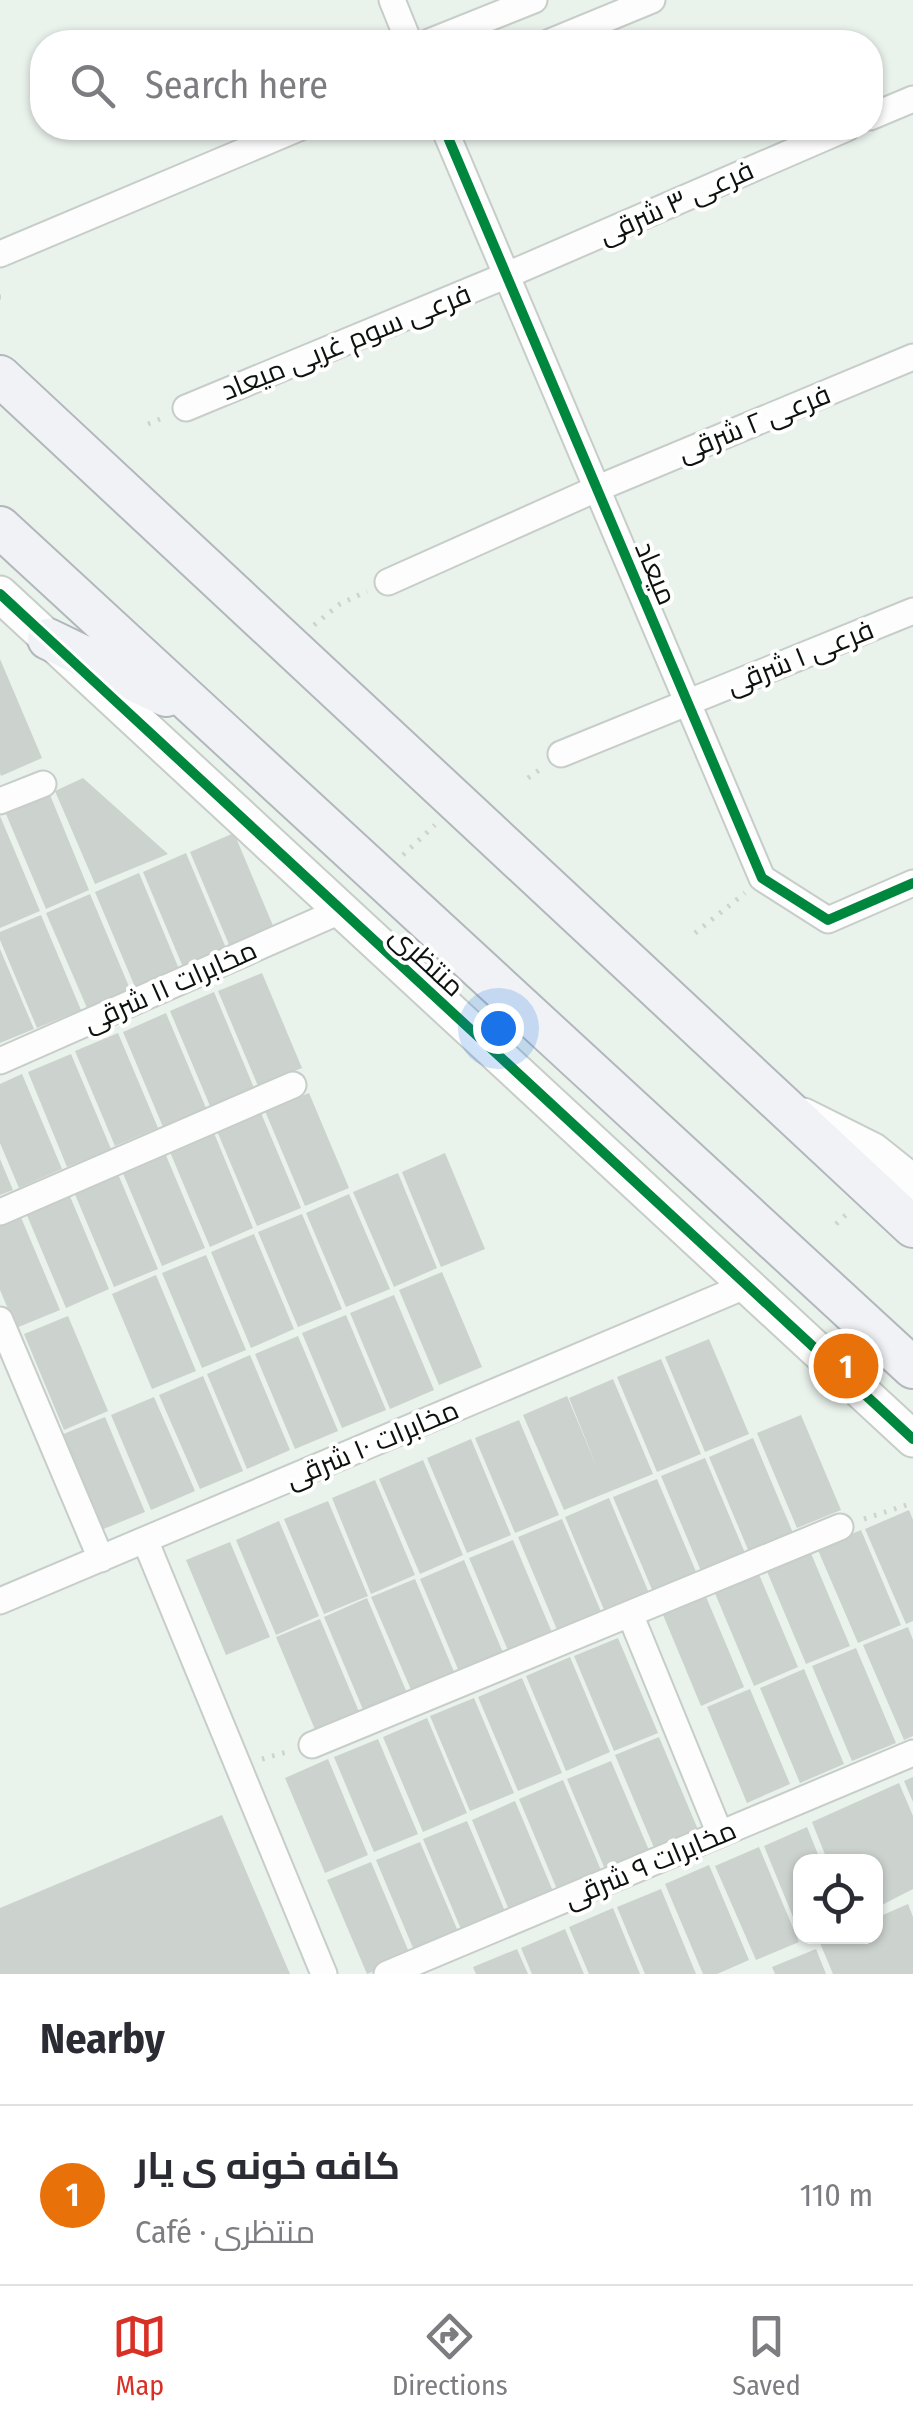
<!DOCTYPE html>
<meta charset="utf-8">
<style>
body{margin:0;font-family:"Fira Sans Condensed",Cairo,sans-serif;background:#f2f2f3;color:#2b2b33}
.controls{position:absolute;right:30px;bottom:30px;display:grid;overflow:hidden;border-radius:20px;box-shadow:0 2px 8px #0004}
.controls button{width:90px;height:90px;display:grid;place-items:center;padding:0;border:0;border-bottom:2px solid #e1e1e2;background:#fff;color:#2b2b33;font:50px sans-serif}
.you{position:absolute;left:498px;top:1028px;width:35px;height:35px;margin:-25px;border:8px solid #fff;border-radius:50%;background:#1a73e8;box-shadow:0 0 0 15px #1a73e833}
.badge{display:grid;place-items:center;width:65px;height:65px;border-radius:50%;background:#d93025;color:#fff;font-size:32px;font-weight:700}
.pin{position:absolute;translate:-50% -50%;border:5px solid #fff;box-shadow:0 2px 10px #0006}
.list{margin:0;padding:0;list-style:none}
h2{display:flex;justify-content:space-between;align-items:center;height:130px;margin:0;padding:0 40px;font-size:42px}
h2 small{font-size:32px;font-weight:400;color:#7c7c81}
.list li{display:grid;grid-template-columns:65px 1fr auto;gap:30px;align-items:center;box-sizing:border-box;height:180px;padding:0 40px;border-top:2px solid #e1e1e2}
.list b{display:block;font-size:38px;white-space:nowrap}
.list p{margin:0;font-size:32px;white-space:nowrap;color:#7c7c81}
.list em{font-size:32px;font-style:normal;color:#7c7c81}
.icon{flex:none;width:55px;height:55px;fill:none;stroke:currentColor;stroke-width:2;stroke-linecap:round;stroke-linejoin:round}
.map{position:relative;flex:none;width:913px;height:1974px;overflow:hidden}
.search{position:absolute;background:#fff;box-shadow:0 2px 8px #0004;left:30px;right:30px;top:30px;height:110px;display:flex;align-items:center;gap:25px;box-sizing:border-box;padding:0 35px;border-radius:40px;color:#7c7c81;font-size:38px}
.sheet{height:310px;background:#fff}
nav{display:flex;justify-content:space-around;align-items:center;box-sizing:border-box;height:140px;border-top:2px solid #e1e1e2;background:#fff;font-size:28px;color:#7c7c81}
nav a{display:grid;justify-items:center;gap:5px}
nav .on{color:#d93025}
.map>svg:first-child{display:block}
</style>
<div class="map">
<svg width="913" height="1974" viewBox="0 0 913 1974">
<rect width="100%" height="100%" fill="#eaf2ec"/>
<path fill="#ccd2cd" d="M 0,659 L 42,758 L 1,776 L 0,773 Z
M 83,778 L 168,854 L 95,884 L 55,791 Z
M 50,795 L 89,890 L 46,909 L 6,814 Z
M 0,816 L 40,911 L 0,928 Z
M 234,833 L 274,928 L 230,947 L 190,852 Z
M 186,853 L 226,948 L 183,967 L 143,872 Z
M 139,873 L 179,969 L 135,987 L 95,892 Z
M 90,894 L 130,989 L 87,1008 L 46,913 Z
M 41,915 L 81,1010 L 37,1028 L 0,940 L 0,932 Z
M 0,949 L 34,1029 L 0,1043 Z
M 262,973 L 302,1068 L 258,1086 L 218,991 Z
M 214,992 L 254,1088 L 210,1106 L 170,1011 Z
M 166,1013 L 206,1108 L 163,1127 L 123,1032 Z
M 118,1033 L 158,1128 L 115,1146 L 75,1051 Z
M 71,1054 L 111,1149 L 67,1167 L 28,1072 Z
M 22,1074 L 62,1169 L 19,1188 L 0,1143 L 0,1084 Z
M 309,1093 L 349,1188 L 305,1206 L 265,1111 Z
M 261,1113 L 301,1208 L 257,1226 L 217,1131 Z
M 214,1133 L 253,1228 L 210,1247 L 170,1152 Z
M 165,1153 L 205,1248 L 162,1266 L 122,1171 Z
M 445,1153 L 485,1249 L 441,1267 L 402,1172 Z
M 0,1159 L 13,1190 L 0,1195 Z
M 398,1173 L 437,1268 L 394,1287 L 353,1192 Z
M 118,1174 L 158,1269 L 114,1287 L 74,1192 Z
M 69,1194 L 109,1289 L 66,1308 L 26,1213 Z
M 349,1194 L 390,1289 L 346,1307 L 306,1213 Z
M 302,1214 L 342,1309 L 298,1327 L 258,1232 Z
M 20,1215 L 60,1310 L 16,1328 L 0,1290 L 0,1223 Z
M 254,1234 L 294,1329 L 251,1348 L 211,1252 Z
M 206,1255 L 246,1350 L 202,1368 L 162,1273 Z
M 442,1272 L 482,1367 L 439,1385 L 399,1290 Z
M 156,1275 L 196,1371 L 152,1389 L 112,1294 Z
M 394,1295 L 434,1390 L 390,1409 L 350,1313 Z
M 346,1315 L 386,1410 L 342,1428 L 302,1333 Z
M 68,1316 L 108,1411 L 64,1430 L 24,1334 Z
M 298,1336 L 338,1431 L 295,1449 L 255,1354 Z
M 709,1339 L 749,1434 L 705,1452 L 665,1357 Z
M 250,1355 L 290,1450 L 247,1469 L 207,1374 Z
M 661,1359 L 701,1454 L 657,1472 L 617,1377 Z
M 203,1376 L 243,1471 L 200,1489 L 159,1395 Z
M 613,1379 L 653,1474 L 564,1510 L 523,1415 L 567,1396 L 598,1470 L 569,1398 Z
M 154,1397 L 195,1491 L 151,1510 L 111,1415 Z
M 801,1415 L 841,1510 L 797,1528 L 757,1433 Z
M 105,1417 L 145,1512 L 101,1530 L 61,1435 Z
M 519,1420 L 559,1515 L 515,1533 L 475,1438 Z
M 753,1438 L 793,1533 L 749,1552 L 709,1457 Z
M 471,1439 L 511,1535 L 467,1553 L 427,1458 Z
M 705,1458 L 745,1553 L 701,1571 L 661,1476 Z
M 423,1460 L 463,1555 L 420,1574 L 379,1479 Z
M 657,1479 L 697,1574 L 653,1592 L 613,1497 Z
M 375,1480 L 415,1575 L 371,1594 L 332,1498 Z
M 609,1498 L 649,1593 L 605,1612 L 565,1517 Z
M 328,1501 L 368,1596 L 324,1614 L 284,1519 Z
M 909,1510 L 913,1520 L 913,1621 L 906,1624 L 865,1529 Z
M 562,1519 L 602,1614 L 558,1632 L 518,1537 Z
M 279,1521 L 319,1616 L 276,1635 L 236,1540 Z
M 861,1530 L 901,1625 L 858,1643 L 817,1548 Z
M 513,1540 L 553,1635 L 509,1653 L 469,1558 Z
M 230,1542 L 270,1637 L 226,1655 L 186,1560 Z
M 810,1551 L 850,1646 L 806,1664 L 766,1569 Z
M 464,1560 L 504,1655 L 460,1674 L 420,1579 Z
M 758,1572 L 798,1667 L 754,1686 L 714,1591 Z
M 415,1579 L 455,1674 L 412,1692 L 371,1597 Z
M 704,1592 L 744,1687 L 701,1706 L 661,1610 Z
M 367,1598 L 407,1693 L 364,1712 L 324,1617 Z
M 320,1619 L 360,1714 L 316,1732 L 276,1637 Z
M 908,1627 L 913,1640 L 913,1736 L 904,1740 L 863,1645 Z
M 618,1638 L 658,1733 L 614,1751 L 574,1656 Z
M 856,1648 L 896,1743 L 852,1761 L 812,1666 Z
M 570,1657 L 610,1752 L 566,1771 L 526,1676 Z
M 804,1669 L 844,1764 L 800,1783 L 760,1688 Z
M 522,1678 L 562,1773 L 518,1791 L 478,1697 Z
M 750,1689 L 790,1784 L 747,1803 L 707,1707 Z
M 474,1698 L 514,1793 L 470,1811 L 430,1716 Z
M 427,1718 L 467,1813 L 423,1832 L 383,1737 Z
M 659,1737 L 699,1832 L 655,1850 L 615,1755 Z
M 378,1739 L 418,1834 L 374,1852 L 334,1757 Z
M 328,1759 L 368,1855 L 325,1873 L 285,1778 Z
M 611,1761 L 651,1855 L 607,1874 L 567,1779 Z
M 913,1777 L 913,1802 L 904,1781 Z
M 563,1780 L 603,1875 L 559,1894 L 519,1799 Z
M 899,1783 L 913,1816 L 913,1889 L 876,1908 L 876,1862 L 828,1862 L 812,1822 Z
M 515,1801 L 555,1896 L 511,1915 L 472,1820 Z
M 222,1815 L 290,1974 L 0,1974 L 0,1908 Z
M 467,1821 L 507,1916 L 463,1934 L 423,1839 Z
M 807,1827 L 821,1862 L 800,1862 L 800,1934 L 764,1846 Z
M 420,1842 L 460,1936 L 416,1955 L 376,1860 Z
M 759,1847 L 799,1942 L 756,1960 L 715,1866 Z
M 371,1862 L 411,1957 L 367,1974 L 327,1880 Z
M 709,1865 L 749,1960 L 717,1974 L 703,1974 L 665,1884 Z
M 661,1889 L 696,1974 L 645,1974 L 617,1907 Z
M 908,1904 L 913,1917 L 913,1974 L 833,1974 L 820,1943 L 836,1936 L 876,1936 L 876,1918 Z
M 613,1908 L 640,1974 L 589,1974 L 569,1927 Z
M 565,1929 L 584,1974 L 532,1974 L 521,1948 Z
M 517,1949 L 528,1974 L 476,1974 L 473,1967 Z
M 816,1949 L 826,1974 L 775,1974 L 772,1967 Z"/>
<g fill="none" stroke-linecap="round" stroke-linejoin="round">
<defs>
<path id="street" d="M 392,0 L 409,42
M 429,42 L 534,0
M 550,42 L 652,0
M 870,117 L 913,99
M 444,128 L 762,878 L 828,920 L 913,883
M 0,254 L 299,128
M 186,408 L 505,276 L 847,128
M 388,582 L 596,489 L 913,357
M 561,754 L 913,611
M 0,801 L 43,784
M 0,1061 L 340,911
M 0,1212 L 293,1085
M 0,1320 L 101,1559
M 145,1540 L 324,1974
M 0,1601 L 745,1286
M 630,1614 L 720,1834
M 312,1745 L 840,1527
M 387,1974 L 913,1753"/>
<path id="secondary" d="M 0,594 L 913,1439
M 803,1116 L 873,1151 L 913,1183"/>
<path id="primary" d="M 0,376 L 913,1227
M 0,527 L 913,1368
M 48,639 L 166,696"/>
</defs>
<use href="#street" stroke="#c7cdc8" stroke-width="29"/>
<use href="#secondary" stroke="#c7cdc8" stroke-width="39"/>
<use href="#primary" stroke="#b2b7bc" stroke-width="44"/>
<path stroke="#cfd2cf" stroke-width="5" stroke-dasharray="2.5 8" stroke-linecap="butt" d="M 0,297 L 1,297
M 148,424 L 165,417
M 314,625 L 340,604 L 367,591
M 528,778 L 542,768
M 403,855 L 435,825
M 695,933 L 745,893
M 836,1224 L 848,1213
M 864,1519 L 913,1503
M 262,1759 L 290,1751"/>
<use href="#street" stroke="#fcfdfc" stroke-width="25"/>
<use href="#secondary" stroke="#fcfdfc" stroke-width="35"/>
<use href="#primary" stroke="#f0f2f5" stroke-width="40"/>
<defs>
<path id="cycleway" d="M 444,128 L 762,878 L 828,920 L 913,883
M 0,594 L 913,1439"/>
</defs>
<use href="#cycleway" stroke="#fff" stroke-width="16"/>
<use href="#cycleway" stroke="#00873e" stroke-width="10"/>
</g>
<g text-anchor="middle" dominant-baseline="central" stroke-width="8" stroke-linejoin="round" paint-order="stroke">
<g font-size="28" fill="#0d120e" stroke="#fff">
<text transform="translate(676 202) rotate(-24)">فرعی ۳ شرقی</text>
<text transform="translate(346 342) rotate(-22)">فرعی سوم غربی میعاد</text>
<text transform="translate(754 423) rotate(-22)">فرعی ۲ شرقی</text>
<text transform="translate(656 573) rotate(67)">میعاد</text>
<text transform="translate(800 657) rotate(-22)">فرعی ۱ شرقی</text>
<text transform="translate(427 961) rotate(43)">منتظری</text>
<text transform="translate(170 986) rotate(-24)">مخابرات ۱۱ شرقی</text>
<text transform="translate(372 1444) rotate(-23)">مخابرات ۱۰ شرقی</text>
<text transform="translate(650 1864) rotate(-23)">مخابرات ۹ شرقی</text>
</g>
</g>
</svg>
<div class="controls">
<button><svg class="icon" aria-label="locate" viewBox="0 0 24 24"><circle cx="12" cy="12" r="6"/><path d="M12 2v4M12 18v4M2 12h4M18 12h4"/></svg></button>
</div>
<div class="you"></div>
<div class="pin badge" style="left:846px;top:1366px;background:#e8710a">1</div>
<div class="search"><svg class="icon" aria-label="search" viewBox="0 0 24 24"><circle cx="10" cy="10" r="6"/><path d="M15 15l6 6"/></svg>Search here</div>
</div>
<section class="sheet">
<h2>Nearby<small></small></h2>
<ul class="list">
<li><span class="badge" style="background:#e8710a">1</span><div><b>کافه خونه ی یار</b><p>Café · منتظری</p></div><em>110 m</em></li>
</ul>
</section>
<nav>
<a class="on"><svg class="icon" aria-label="map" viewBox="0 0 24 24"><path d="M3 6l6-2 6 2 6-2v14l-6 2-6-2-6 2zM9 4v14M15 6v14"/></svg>Map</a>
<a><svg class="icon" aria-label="directions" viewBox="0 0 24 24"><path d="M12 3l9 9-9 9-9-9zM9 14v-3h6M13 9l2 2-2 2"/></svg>Directions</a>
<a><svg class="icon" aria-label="saved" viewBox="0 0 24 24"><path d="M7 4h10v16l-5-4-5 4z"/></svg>Saved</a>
</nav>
